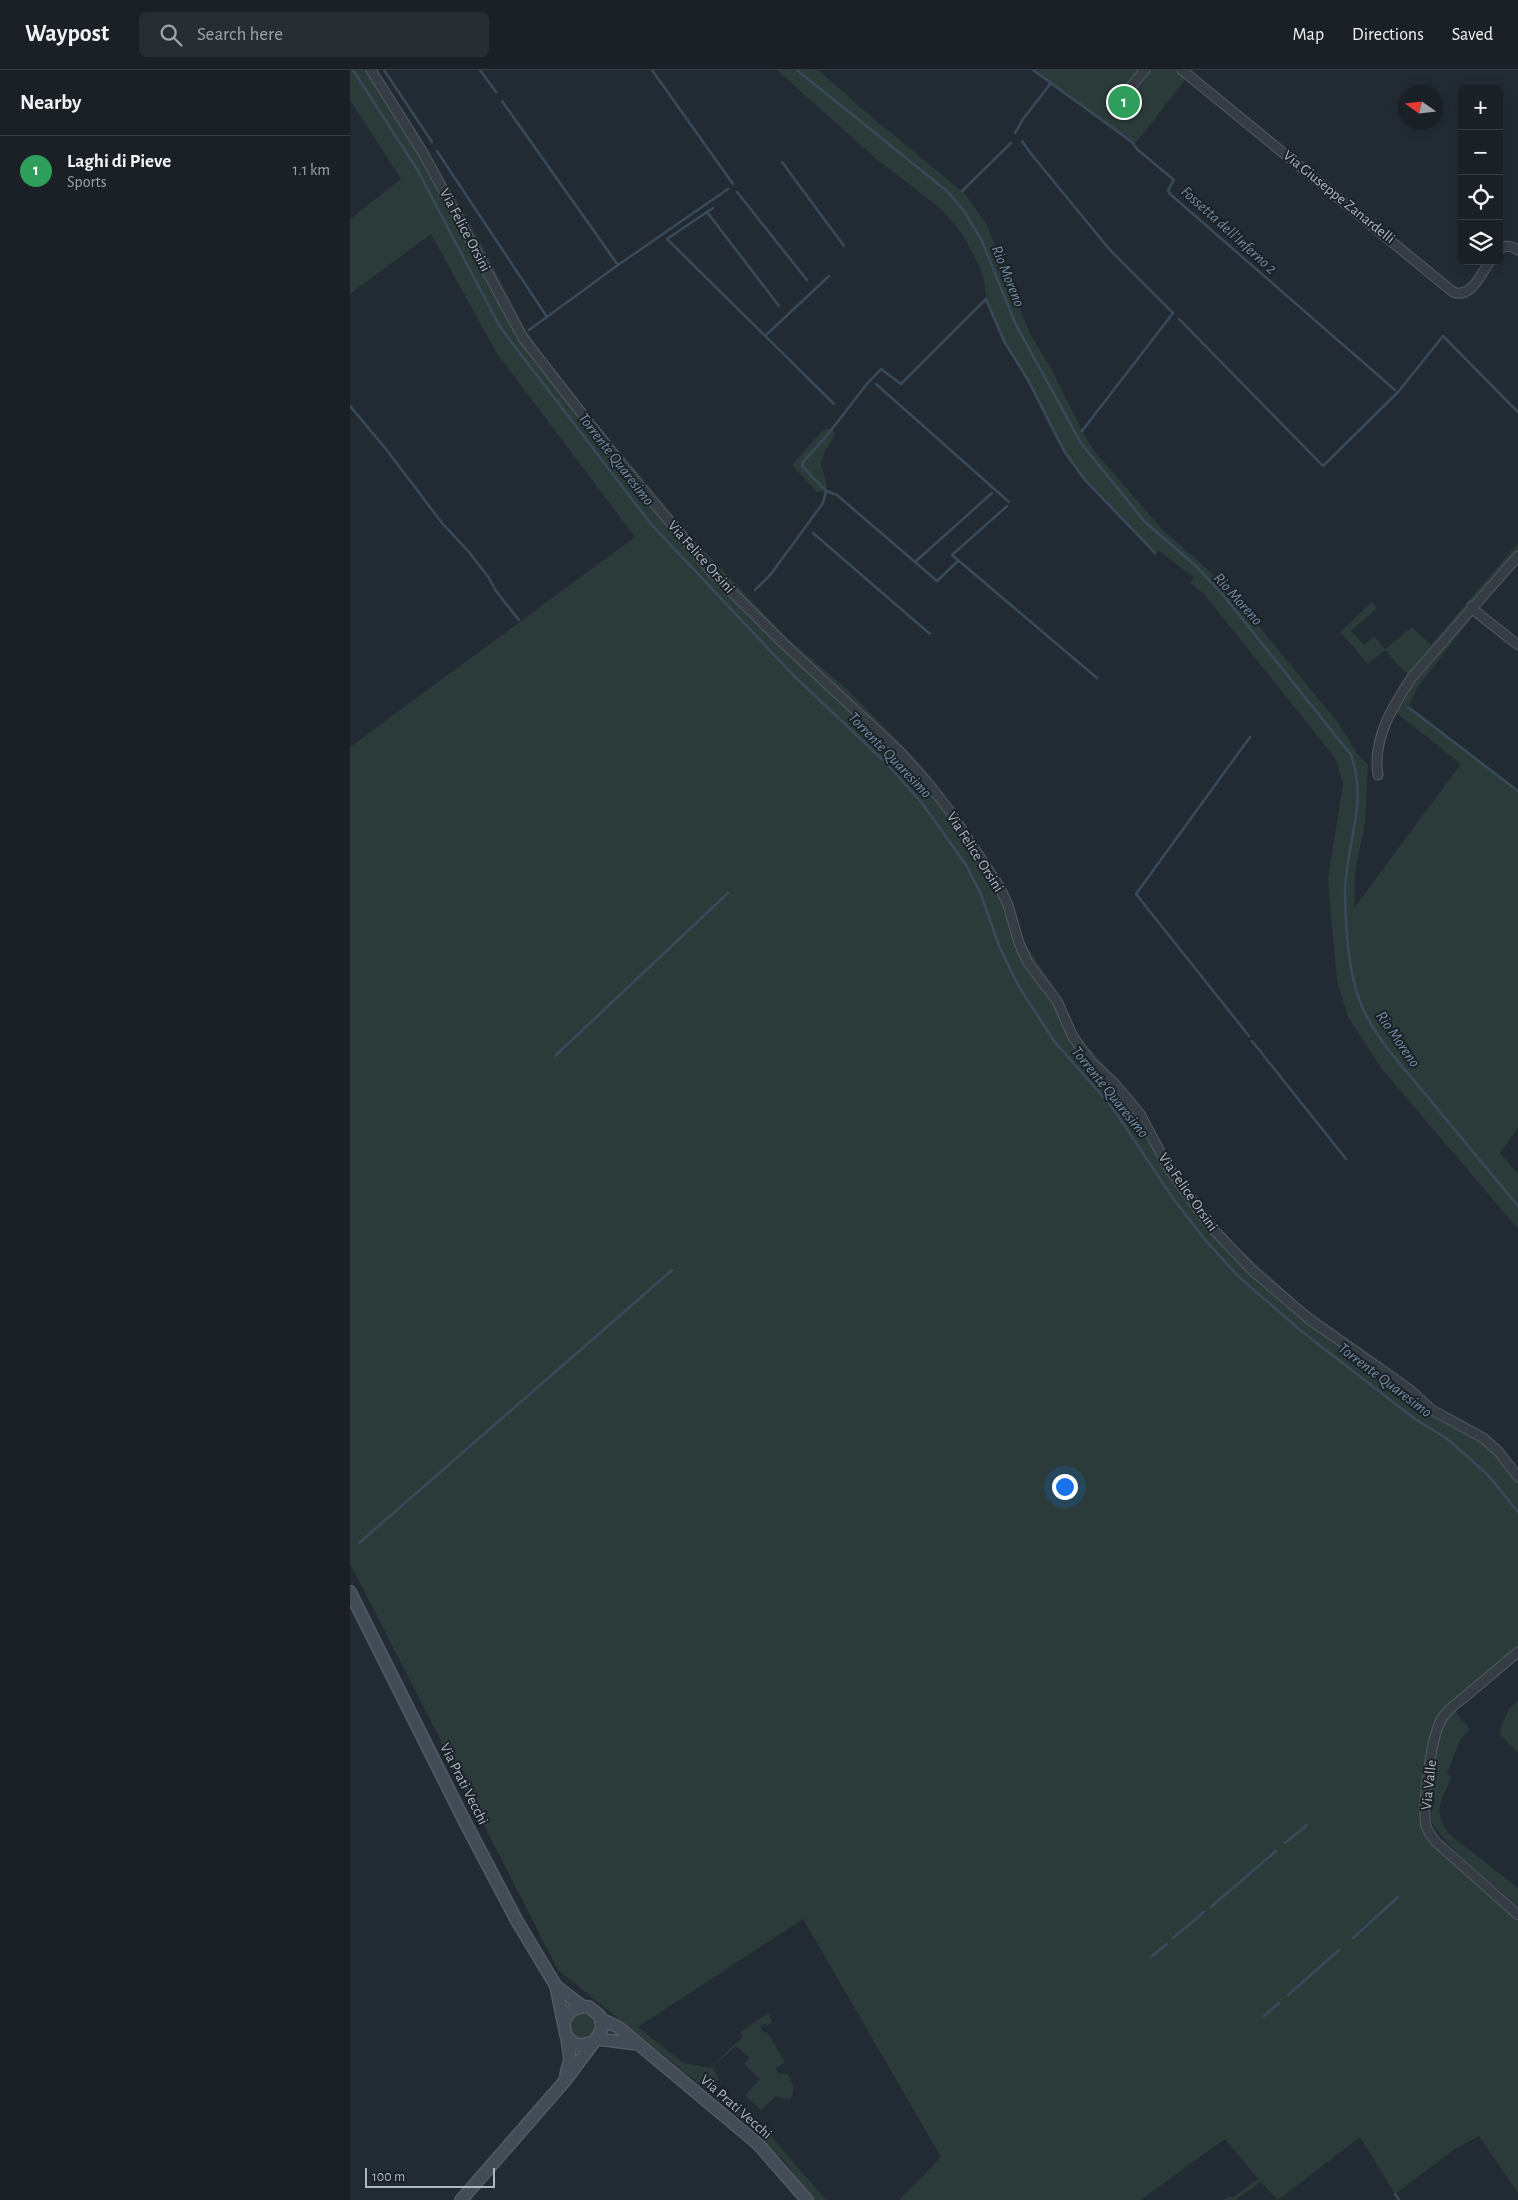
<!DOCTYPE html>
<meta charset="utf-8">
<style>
body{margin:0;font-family:"Alegreya Sans",sans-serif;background:#272d32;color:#f1f3f6}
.controls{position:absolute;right:15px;top:15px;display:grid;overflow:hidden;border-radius:8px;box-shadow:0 2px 12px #0003}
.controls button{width:45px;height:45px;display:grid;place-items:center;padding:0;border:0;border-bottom:1px solid #383e43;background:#1a2026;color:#f1f3f6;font:25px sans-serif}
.compass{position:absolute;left:1048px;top:15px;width:45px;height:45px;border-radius:50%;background:#1a2026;box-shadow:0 2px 12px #0003;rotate:284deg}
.scale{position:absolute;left:15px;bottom:12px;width:130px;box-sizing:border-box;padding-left:5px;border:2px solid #afb7c1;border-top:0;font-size:14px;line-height:18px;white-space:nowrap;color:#afb7c1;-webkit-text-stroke:4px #1a2128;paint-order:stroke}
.you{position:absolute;left:714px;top:1416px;width:18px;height:18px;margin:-12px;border:4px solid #fff;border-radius:50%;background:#1a73e8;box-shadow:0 0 0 8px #1a73e833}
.badge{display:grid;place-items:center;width:32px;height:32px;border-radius:50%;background:#0f766e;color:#fff;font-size:16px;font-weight:700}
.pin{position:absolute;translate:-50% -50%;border:2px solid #fff;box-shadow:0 1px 5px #0006}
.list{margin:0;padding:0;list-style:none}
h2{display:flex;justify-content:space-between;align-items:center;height:65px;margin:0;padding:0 20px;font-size:21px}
h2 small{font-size:16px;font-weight:400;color:#9fa3a7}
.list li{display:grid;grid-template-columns:32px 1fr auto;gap:15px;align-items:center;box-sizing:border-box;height:70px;padding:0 20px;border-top:1px solid #383e43}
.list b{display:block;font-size:19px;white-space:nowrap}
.list p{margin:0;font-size:16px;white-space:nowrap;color:#9fa3a7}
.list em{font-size:16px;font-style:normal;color:#9fa3a7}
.icon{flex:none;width:28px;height:28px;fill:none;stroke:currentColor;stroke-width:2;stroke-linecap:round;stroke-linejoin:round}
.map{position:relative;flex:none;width:1168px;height:2130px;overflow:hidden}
header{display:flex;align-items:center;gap:30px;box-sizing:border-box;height:70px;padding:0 25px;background:#1a2026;border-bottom:1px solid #383e43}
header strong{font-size:24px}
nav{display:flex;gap:28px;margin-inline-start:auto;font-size:18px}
.search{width:350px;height:45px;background:#272d32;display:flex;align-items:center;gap:12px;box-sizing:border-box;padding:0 18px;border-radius:8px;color:#9fa3a7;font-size:19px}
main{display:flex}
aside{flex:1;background:#1a2026}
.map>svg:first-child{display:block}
</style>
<header>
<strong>Waypost</strong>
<div class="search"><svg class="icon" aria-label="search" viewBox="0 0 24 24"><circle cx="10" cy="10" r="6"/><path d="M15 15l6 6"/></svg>Search here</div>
<nav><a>Map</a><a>Directions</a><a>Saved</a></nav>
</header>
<main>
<aside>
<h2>Nearby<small></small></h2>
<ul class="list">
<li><span class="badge" style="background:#2e9e5b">1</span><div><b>Laghi di Pieve</b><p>Sports</p></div><em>1.1 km</em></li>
</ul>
</aside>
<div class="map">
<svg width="1168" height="2130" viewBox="0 0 1168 2130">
<rect width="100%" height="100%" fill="#222b33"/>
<path fill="#2a3b39" d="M 0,0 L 27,0 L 71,68 L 131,173 L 174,257 L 189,280 L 243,349 L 343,469 L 437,568 L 498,620 L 573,697 L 656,818 L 674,872 L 710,927 L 723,956 L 734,973 L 784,1027 L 829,1102 L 875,1165 L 952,1236 L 1051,1306 L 1084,1335 L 1133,1361 L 1153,1379 L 1168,1398 L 1168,1582 L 1104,1636 L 1107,1644 L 1120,1659 L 1111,1668 L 1097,1703 L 1101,1709 C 1090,1732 1083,1741 1099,1764 L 1168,1818 L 1168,1837 C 1151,1821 1088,1770 1082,1752 C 1080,1744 1082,1737 1085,1729 L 1077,1724 L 1078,1761 L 1168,1845 L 1168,2123 L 1129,2066 L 1105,2079 L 1045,2124 L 1010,2067 L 928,2130 L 911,2112 L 885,2130 L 873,2130 L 878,2127 L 883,2127 L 908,2109 L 875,2069 L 790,2130 L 549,2130 L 591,2087 L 453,1849 L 288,1957 L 333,1993 L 360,1998 L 392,1967 L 390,1962 L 418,1943 L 422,1952 L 417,1956 L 415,1953 L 410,1957 L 414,1963 L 417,1962 L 435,1992 L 426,1998 L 428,2004 L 438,2004 C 443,2014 447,2021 439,2030 L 426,2026 L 411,2040 L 395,2026 L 410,2009 L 394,1994 L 400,1988 L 386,1976 L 362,1997 L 369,2010 L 365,2012 L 365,2018 L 357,2020 L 208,1900 L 0,1493 L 0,677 L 285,467 L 146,282 L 81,164 L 0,224 L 0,149 L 51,109 L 0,30 Z
M 427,0 L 469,0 L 511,38 L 615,124 L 636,153 L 680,264 L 701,298 L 732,361 L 745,382 L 813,460 L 876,516 L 989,654 L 1006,682 L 1018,695 L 1015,751 L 1005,804 L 1004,838 L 1111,694 L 1039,637 L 1059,605 L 1049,596 L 1035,580 L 1018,594 L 990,562 L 1022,532 L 1027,538 L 1001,561 L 1014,575 L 1024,566 L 1035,579 L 1062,557 L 1081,575 L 1168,473 L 1168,495 L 1126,542 L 1067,618 L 1058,637 L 1168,721 L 1168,1058 L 1150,1083 L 1168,1104 L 1168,1159 L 1031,998 L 998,947 L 987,910 L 979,824 L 978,808 L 993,714 L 987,693 L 982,684 L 854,524 L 840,513 L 844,508 L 810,481 L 805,483 L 735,410 L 714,381 L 679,312 L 648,259 L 636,229 L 634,209 L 629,196 L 613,165 L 591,139 L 525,88 Z
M 683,0 L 843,0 L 784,75 Z
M 481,358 L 485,365 C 480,374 469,387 472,398 C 474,408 478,411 476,421 L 467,422 L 442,395 L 472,361 Z
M 1168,1630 L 1168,1683 L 1149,1663 L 1158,1640 Z
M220 1956a13 13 0 1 1 26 0a13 13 0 1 1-26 0Z
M 376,2025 L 412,2056 L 476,2130 L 463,2130 L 435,2092 L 372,2031 Z"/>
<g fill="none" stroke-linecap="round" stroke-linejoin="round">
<path stroke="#394a5a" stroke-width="2.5" d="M 3,0 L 67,99 L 150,257 L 301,454 L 444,606 L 537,694 L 572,733 L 616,795 L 630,822 L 650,878 L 668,915 L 704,971 L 762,1037 L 825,1131 L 856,1171 L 888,1206 L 950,1260 L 1065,1349 L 1096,1368 L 1118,1387 L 1138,1405 L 1168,1442
M 34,0 L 82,72
M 130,0 L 146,22
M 302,0 L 383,114
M 447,0 L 598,122 L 614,141 L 632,171 L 666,255 L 731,373 L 795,452 L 846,496 L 874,526 L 1001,685 C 1019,735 994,777 995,827 C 996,862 998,899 1010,932 C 1023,965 1049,992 1071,1019 C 1103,1058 1136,1097 1168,1136
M 683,0 L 782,72 L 787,79 L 824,110 L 818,120 L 820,124 L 1045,320
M 152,31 L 268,195 L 378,119
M 665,63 L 673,49 L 701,13
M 672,71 L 682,85 L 760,180 L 823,243 L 732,361
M 87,81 L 197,247
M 432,92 L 494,176
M 612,121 L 661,73
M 387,122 L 457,210
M 363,138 L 317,169 L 484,334
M 357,142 L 429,236
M 829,249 L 973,396 L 1048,322 L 1093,266 L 1168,342
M 179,260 L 268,195
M 415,266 L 479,206
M 526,314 L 659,432
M 0,336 L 36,379 L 92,453 L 119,482 L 139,508 L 146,521 L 169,550
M 476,421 L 487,425 L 587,511 L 608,491
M 657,436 L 602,485 L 747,608
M 463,463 L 580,564
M 565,492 L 642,423
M 405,520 L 421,504 L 473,433 L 476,421 L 452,396 L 453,392 L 479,363 L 516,315 L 531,299 L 551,314 L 636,229 L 654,271 L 679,312 L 714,381 L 735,410 L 805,483
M 1058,637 L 1168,721
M 899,966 L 786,824 L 900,667
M 902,971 L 996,1089
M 205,986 L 378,823
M 9,1473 L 322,1200
M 935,1773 L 957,1755
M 861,1837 L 926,1781
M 823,1868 L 854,1842
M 1003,1868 L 1048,1827
M 801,1887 L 817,1874
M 938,1925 L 989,1880
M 914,1946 L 929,1933
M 1045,2124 L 1049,2130"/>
<defs>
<path id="street" d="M 21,0 L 73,83 L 173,268 L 264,385 L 360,500 L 433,573 L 550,682 L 582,718 L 599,740 L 649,816 L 658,835 L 669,873 L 678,893 L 707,931 L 723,967 L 741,992 L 763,1012 L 790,1044 L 818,1097 L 861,1157 L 903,1201 L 959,1249 L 1060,1320 L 1082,1340 L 1133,1368 L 1148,1381 L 1168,1407
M 832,0 L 1103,222 C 1121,229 1131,204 1140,191
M 777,21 L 795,0
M 1149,180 C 1156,174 1161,176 1168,180
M 1122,536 L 1126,542 L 1168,575
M 1028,705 C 1022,669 1043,636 1062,607 L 1168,486
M 1168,1582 C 1151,1596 1135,1610 1118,1624 C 1110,1631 1099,1638 1093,1647 C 1081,1664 1072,1735 1076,1756 C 1078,1762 1082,1767 1086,1772 L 1168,1845"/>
<path id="secondary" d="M 0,1522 L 114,1750 L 167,1851 L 206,1916 L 216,1965 L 224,1974 L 231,1975 L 244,1972 L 252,1959 L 250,1946 L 239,1937 C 226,1936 220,1940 214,1951
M 206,1916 L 232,1936
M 251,1949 L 268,1957 L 408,2074 L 457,2130
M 248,1969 L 287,1974
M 216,2005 L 220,1989 L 217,1967
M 111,2130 L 214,2012 L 244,1972"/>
</defs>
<use href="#street" stroke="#525a62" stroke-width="11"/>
<use href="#secondary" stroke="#525a62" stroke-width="14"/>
<use href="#street" stroke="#353c44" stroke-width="9"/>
<use href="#secondary" stroke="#434c56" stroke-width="11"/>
</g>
<g text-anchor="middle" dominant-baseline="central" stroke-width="4" stroke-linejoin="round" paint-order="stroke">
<g font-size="15" fill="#afb7c1" stroke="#1a2128">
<text transform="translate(989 127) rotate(39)">Via Giuseppe Zanardelli</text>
<text transform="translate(115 160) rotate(62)">Via Felice Orsini</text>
<text transform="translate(351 487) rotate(48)">Via Felice Orsini</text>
<text transform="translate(625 782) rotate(57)">Via Felice Orsini</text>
<text transform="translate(838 1122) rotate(55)">Via Felice Orsini</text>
<text transform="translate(114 1714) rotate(63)">Via Prati Vecchi</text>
<text transform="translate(1079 1715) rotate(-84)">Via Valle</text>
<text transform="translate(386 2037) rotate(41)">Via Prati Vecchi</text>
</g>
<g font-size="16" font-style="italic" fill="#738ba0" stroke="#1a2128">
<text transform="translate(879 160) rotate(42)">Fossetta dell'Inferno 2</text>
<text transform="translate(658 206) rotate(68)">Rio Moreno</text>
<text transform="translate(266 389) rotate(52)">Torrente Quaresimo</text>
<text transform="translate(888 529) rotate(48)">Rio Moreno</text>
<text transform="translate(540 685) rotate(46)">Torrente Quaresimo</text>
<text transform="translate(1048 969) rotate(55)">Rio Moreno</text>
<text transform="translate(760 1022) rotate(51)">Torrente Quaresimo</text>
<text transform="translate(1035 1310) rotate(37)">Torrente Quaresimo</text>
</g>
</g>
</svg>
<div class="controls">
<button>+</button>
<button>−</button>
<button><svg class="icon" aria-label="locate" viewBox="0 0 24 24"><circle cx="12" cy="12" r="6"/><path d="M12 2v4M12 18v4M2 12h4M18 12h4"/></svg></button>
<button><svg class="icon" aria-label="layers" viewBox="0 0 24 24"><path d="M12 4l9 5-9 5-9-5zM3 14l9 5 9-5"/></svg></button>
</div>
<svg class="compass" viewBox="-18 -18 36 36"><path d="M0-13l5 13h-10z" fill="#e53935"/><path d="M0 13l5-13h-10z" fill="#9fa3a7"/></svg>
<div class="scale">100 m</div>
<div class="you"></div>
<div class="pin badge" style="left:774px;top:32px;background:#2e9e5b">1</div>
</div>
</main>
